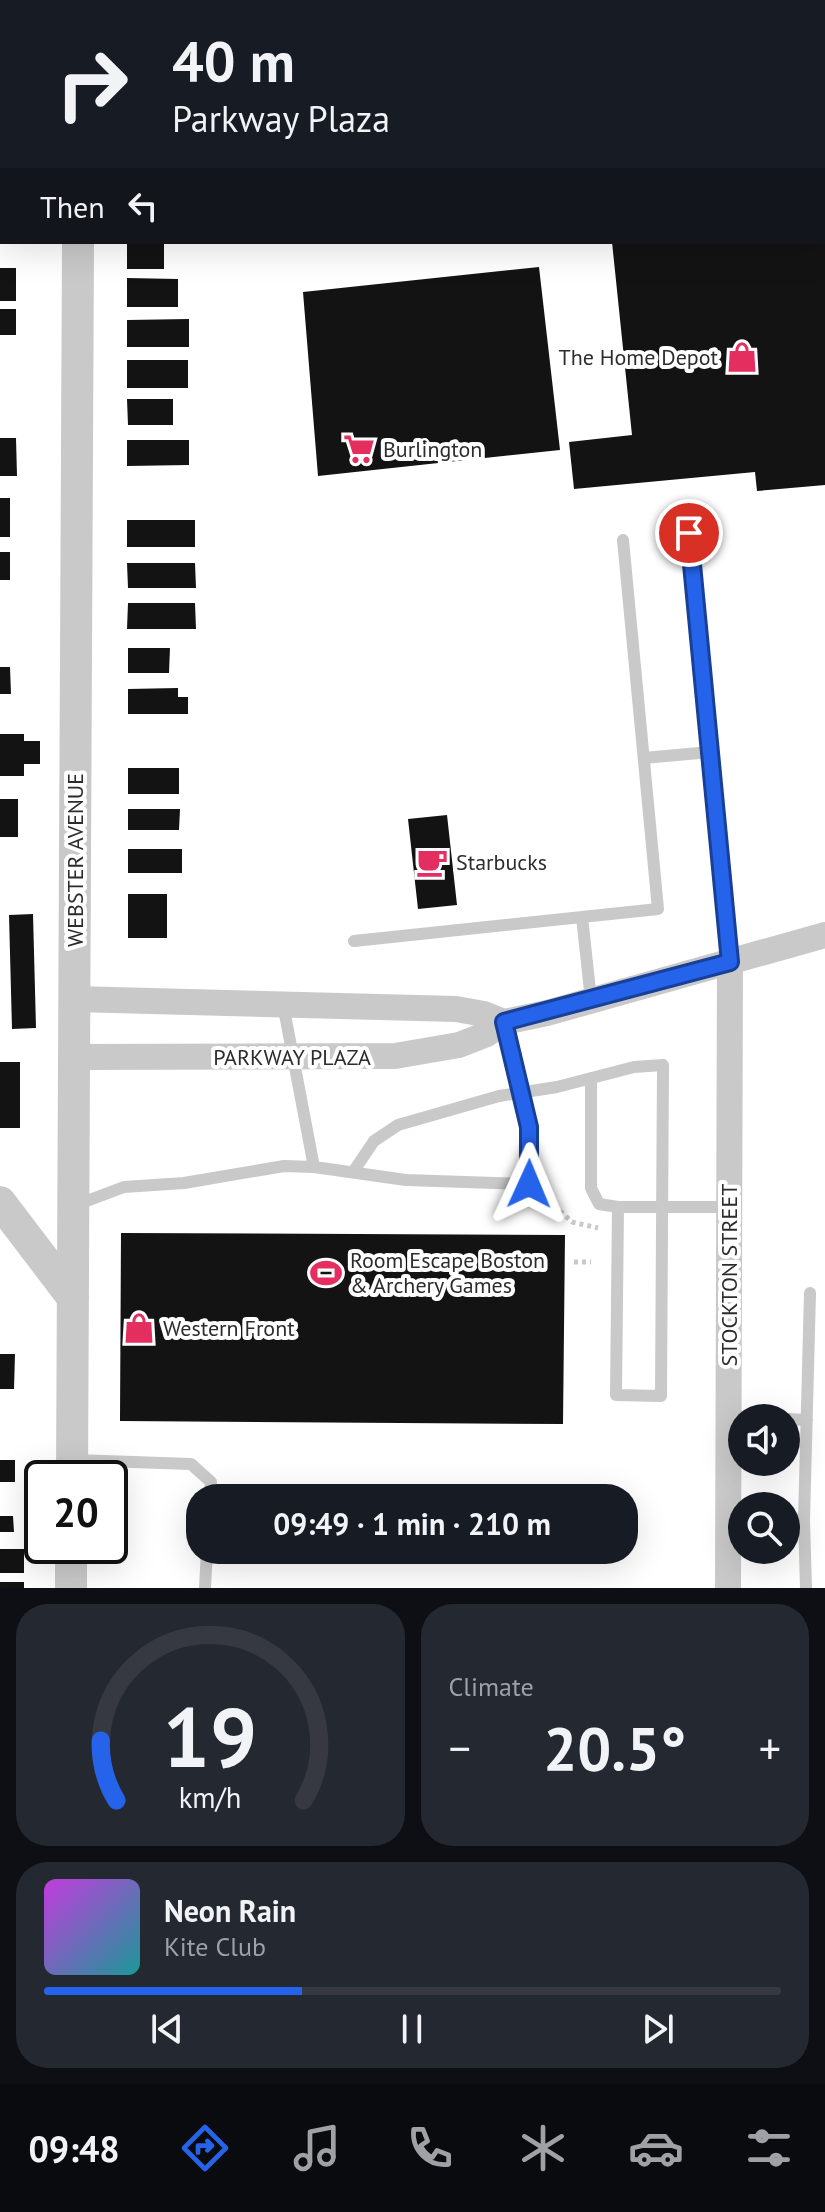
<!DOCTYPE html>
<meta charset="utf-8">
<style>
body{margin:0;font-family:"PT Sans",sans-serif;background:#242831;color:#f1f3f6;height:100vh;display:flex;flex-direction:column;font-size:30px;white-space:nowrap}
*{box-sizing:border-box;margin:0}
p{font-size:26px;color:#9ea1a6}
.icon{flex:none;width:44px;height:44px;fill:none;stroke:currentColor;stroke-width:2;stroke-linecap:round;stroke-linejoin:round}
.map{position:relative;height:1588px;overflow:hidden}
.side{display:flex;flex-direction:column;gap:16px;padding:16px;background:#0d0f14;flex:1}
.side>*{flex:none}
.banner{position:absolute;left:0px;top:0px;width:826px;height:244px;box-shadow:0 8px 32px #0002;background:#171b24;color:#f1f3f6;overflow:hidden}
.controls{position:absolute;left:728px;top:1404px;display:grid;gap:16px}
.controls a{display:grid;place-items:center;width:72px;height:72px;border-radius:50%;background:#171b24;box-shadow:0 8px 32px #0002;font-size:40px}
.speed{position:absolute;left:24px;top:1460px;display:flex;gap:16px;font-size:40px;font-weight:700;text-align:center}
.speed>*{display:grid;place-content:center;width:104px;height:104px;border-radius:50%;background:#171b24;box-shadow:0 8px 32px #0002;line-height:1}
.speed .limit{border:4px solid #111;border-radius:12px;background:#fff;color:#111}
.pin{position:absolute;display:grid;place-items:center;width:68px;height:68px;color:#fff;margin:-34px;border:4px solid #fff;border-radius:50%;box-shadow:0 2px 8px #0007}
.me{position:absolute;width:88px;margin:-44px;rotate:1deg;stroke-linejoin:round;filter:drop-shadow(0 0 6px #0008)}
.turn{display:flex;align-items:center;gap:28px;height:168px;padding:0 40px;font-size:36px}
.turn .icon{width:104px;height:104px;stroke-width:2.5}
.turn b{display:block;font-size:56px;line-height:68px}
.then{display:flex;align-items:center;height:76px;padding:0 40px;background:#0003;gap:16px;font-size:30px}
.big{font-size:60px;font-weight:800;line-height:1.1}
.side .tile{flex:1;display:flex;flex-direction:column;justify-content:center;gap:12px;min-width:0;padding:0 28px;border-radius:32px;background:#242831}
.side .dial{align-items:center;gap:0}
.dial svg{height:208px;overflow:visible;fill:none;stroke:#363941;stroke-width:7;stroke-linecap:round;text-anchor:middle}
.dial text{fill:#f1f3f6;stroke:none}
.song{display:flex;align-items:center;gap:24px}
.cover{width:96px;height:96px;border-radius:12px;background:linear-gradient(135deg,hsl(290 70% 55%),hsl(180 70% 35%))}
.played{height:8px;border-radius:4px;background:linear-gradient(90deg,#2563eb 35%,#363941 35%)}
.keys{display:flex;justify-content:space-around;direction:ltr}
.heat{display:flex;justify-content:space-between;align-items:center;font-size:44px;direction:ltr}
.side .tiles{flex:1;display:grid;gap:16px;grid-template-columns:1fr 1fr}
.tile:last-child{grid-column:span 2}
.trip{position:absolute;left:186px;top:1484px;width:452px;height:80px;border-radius:32px;background:#171b24;box-shadow:0 8px 32px #0002;font-weight:800;line-height:80px;text-align:center}
.tab-bar{display:flex;height:128px;justify-content:space-around;align-items:center;background:#090b0e;color:#9ea1a6}
.tab-bar .icon{width:56px;height:56px}
.tab-bar .active{color:#2563eb}
.tab-bar b{font-size:36px;color:#f1f3f6}
.map>svg:first-child{display:block}
</style>
<div class="map">
<svg width="825" height="1588" viewBox="0 0 825 1588">
<rect width="100%" height="100%" fill="#fff"/>
<path fill="#131313" d="M127 242H164V269H127Z
M612 242H825V485L757 491 755 472 574 489 569 442 632 435Z
M539 267 560 450 318 476 303 292Z
M0 268H16V301H0Z
M127 278 178 279V307H127Z
M0 309H16V335H0Z
M189 319V347H127V320Z
M127 360H188V388H127Z
M127 399H173V425H128Z
M0 438H16L17 476H0Z
M127 440H189V465L127 466Z
M0 498H10V537H0Z
M127 520H195V547H127Z
M0 552H10V580H0Z
M127 563H195L196 588H128Z
M128 603H195L196 629H127Z
M128 648H170L169 673H128Z
M0 667H10L11 694H0Z
M178 688V697H188V714H128V689Z
M0 734H24V741H40V764H24V776H0Z
M128 768H179V794H128Z
M0 799H18V837H0Z
M128 809H180L179 830H128Z
M447 815 457 905 418 909 408 819Z
M128 849H182V873H128Z
M128 894H167V938H128Z
M33 914 36 1028 12 1029 9 915Z
M0 1062H20V1128H0Z
M121 1233 565 1235 563 1424 120 1421Z
M0 1354H15L14 1389H0Z
M0 1460H15V1482H0Z
M0 1516H13L14 1532H0Z
M0 1549H24V1573H0Z
M0 1582H24V1588H0Z"/>
<g fill="none" stroke-linecap="round" stroke-linejoin="round">
<path stroke="#c9c9c9" stroke-width="5" stroke-dasharray="4 4" stroke-linecap="butt" d="M266 2V0
M542 1195 572 1222 598 1228
M574 1262H591"/>
<path stroke="#c9c9c9" stroke-width="12" d="M689 533 730 962
M644 758 710 752
M582 917 591 1000
M354 941 658 909 623 540
M283 1004 314 1167
M591 1078V1188L599 1204 618 1207H729
M353 1172 374 1141 398 1125 499 1096 557 1087 634 1067 663 1065 661 1396 616 1395 618 1207
M76 1205 124 1187 184 1183 284 1166 314 1167 406 1180 529 1184V1127L504 1022
M729 1416 766 1418
M786 1419 807 1420
M74 1460 191 1464 211 1482 210 1498
M786 1521 804 1520
M205 1588 207 1550
M806 1588 804 1520 810 1293"/>
<path stroke="#c9c9c9" stroke-width="26" d="M383 2V0
M641 2V0
M824 10H825
M74 999 456 1009 484 1014 504 1022
M74 1057 395 1056 459 1045 487 1034 504 1022 547 1013 825 935
M728 1588 730 962"/>
<path stroke="#c9c9c9" stroke-width="32" d="M79 2V0
M0 1202 73 1298
M72 1478 78 242
M71 1588V1546"/>
</g>
<g fill="none" stroke-linecap="round" stroke-linejoin="round">
<defs>
<path id="route" d="M529 1184V1127L504 1022 730 962 689 533"/>
</defs>
<use href="#route" stroke="#184099" stroke-width="20"/>
<use href="#route" stroke="#2563eb" stroke-width="14"/>
</g>
<defs>
<symbol id="shop-bare" viewBox="-9 -9 18 18"><path d="M-5-2.5h2.3a2.7 3.5 0 0 1 5.4 0H5L5.5 6h-11ZM-1.5-2.5h3a1.5 2.3 0 0 0-3 0Z" fill="#e42e60" stroke="#fff" stroke-width="2.5" paint-order="stroke"/></symbol>
<symbol id="supermarket-bare" viewBox="-9 -9 18 18"><path d="M-6-5.5h2.5l.6 2H6L4.5 2H-2.5L-4.4-4H-6ZM-1.5 3.2a1.3 1.3 0 1 0 .1 0ZM3 3.2a1.3 1.3 0 1 0 .1 0Z" fill="#e42e60" stroke="#fff" stroke-width="2.5" paint-order="stroke"/></symbol>
<symbol id="cafe-bare" viewBox="-9 -9 18 18"><path d="M-5.5-4.5H6V0H3Q3 3.5 0 3.5H-2.5Q-5.5 3.5-5.5 0ZM3-3.2v2h1.7v-2ZM-6 4.5H4V6H-6Z" fill="#e42e60" stroke="#fff" stroke-width="2.5" paint-order="stroke"/></symbol>
<symbol id="stadium-bare" viewBox="-9 -9 18 18"><path d="M0-5a6.5 5 0 1 0 0 10a6.5 5 0 1 0 0-10ZM-3.5-1.8h7v3.6h-7Z" fill="#e42e60" stroke="#fff" stroke-width="2.5" paint-order="stroke"/></symbol>
</defs>
<g fill-rule="evenodd">
<use href="#shop-bare" x="720" y="335" width="44" height="44"/>
<use href="#supermarket-bare" x="337" y="427" width="44" height="44"/>
<use href="#cafe-bare" x="410" y="840" width="44" height="44"/>
<use href="#stadium-bare" x="304" y="1251" width="44" height="44"/>
<use href="#shop-bare" x="117" y="1306" width="44" height="44"/>
</g>
<g text-anchor="middle" stroke-width="8" stroke-linejoin="round" paint-order="stroke">
<g font-size="22" fill="#2c2c2c" stroke="#fff" text-anchor="start">
<text x="718" y="365" text-anchor="end">The Home Depot</text>
<text x="383" y="457">Burlington</text>
<text x="456" y="870">Starbucks</text>
<text x="350" y="1268">Room Escape Boston<tspan x="350" dy="25">&amp; Archery Games</tspan></text>
<text x="163" y="1336">Western Front</text>
</g>
<g font-size="22" fill="#2c2c2c" stroke="#fff">
<text transform="translate(75 860) rotate(-90)" y="8">WEBSTER AVENUE</text>
<text x="292" y="1065">PARKWAY PLAZA</text>
<text transform="translate(729 1275) rotate(-90)" y="8">STOCKTON STREET</text>
</g>
</g>
</svg>
<div class="controls">
<a><svg class="icon" aria-label="sound" viewBox="0 0 24 24"><path d="M4 9h4l5-4v14l-5-4H4zM17 9q2 3 0 6"/></svg></a>
<a><svg class="icon" aria-label="search" viewBox="0 0 24 24"><circle cx="10" cy="10" r="6"/><path d="M15 15l6 6"/></svg></a>
</div>
<div class="speed"><div class="limit">20</div></div>
<div class="pin" style="left:689px;top:533px;background:#d93025"><svg class="icon" aria-label="arrive" viewBox="0 0 24 24"><path d="M6 21V4h12l-3 4 3 4H6"/></svg></div>
<svg class="me" style="left:529px;top:1184px" viewBox="-20 -20 40 40"><path d="M0-17L14 15 0 8-14 15z" fill="#2563eb" stroke="#fff" stroke-width="4"/></svg>
<div class="trip">09:49 · 1 min · 210 m</div>
<div class="banner">
<div class="turn"><svg class="icon" aria-label="right" viewBox="0 0 24 24"><path d="M7 20v-9h11M14 6l5 5-5 5"/></svg><div><b>40 m</b>Parkway Plaza</div></div>
<div class="then">Then<svg class="icon" aria-label="left" viewBox="0 0 24 24"><path d="M17 20v-9H6M10 6l-5 5 5 5"/></svg></div>
</div>
</div>
<section class="side">
<div class="tiles">
<div class="tile dial"><svg viewBox="0 0 100 80">
<path d="M14 69A42 42 0 1 1 86 69"/>
<path d="M14 69A42 42 0 0 1 8 46" stroke="#2563eb"/>
<text x="50" y="56" font-size="32" font-weight="700">19</text>
<text x="50" y="72" font-size="11">km/h</text>
</svg></div>
<div class="tile"><p>Climate</p>
<div class="heat"><a>−</a><b class="big">20.5°</b><a>+</a></div>
</div>
<div class="tile">
<div class="song"><i class="cover"></i><div><b>Neon Rain</b><p>Kite Club</p></div></div>
<div class="played"></div>
<div class="keys"><svg class="icon" aria-label="previous" viewBox="0 0 24 24"><path d="M18 5L8 12l10 7zM5 5v14"/></svg><svg class="icon" aria-label="pause" viewBox="0 0 24 24"><path d="M8 5v14M16 5v14"/></svg><svg class="icon" aria-label="next" viewBox="0 0 24 24"><path d="M6 5l10 7-10 7zM19 5v14"/></svg></div>
</div>
</div>
</section>
<nav class="tab-bar">
<b>09:48</b>
<svg class="icon active" aria-label="directions" viewBox="0 0 24 24"><path d="M12 3l9 9-9 9-9-9zM9 14v-3h6M13 9l2 2-2 2"/></svg>
<svg class="icon" aria-label="music" viewBox="0 0 24 24"><path d="M9 18V5l10-2v13"/><circle cx="6" cy="18" r="3"/><circle cx="16" cy="16" r="3"/></svg>
<svg class="icon" aria-label="phone" viewBox="0 0 24 24"><path d="M5 4h4l2 5-3 2q2 4 5 5l2-3 5 2v4C11 20 4 13 5 4z"/></svg>
<svg class="icon" aria-label="climate" viewBox="0 0 24 24"><path d="M12 3v18M4 7l16 10M4 17L20 7"/></svg>
<svg class="icon" aria-label="car" viewBox="0 0 24 24"><path d="M5 17H2v-5l4-1 3-4h7l3 4 3 1v5h-3M9 17h6M6 11h13"/><circle cx="7" cy="17" r="2"/><circle cx="17" cy="17" r="2"/></svg>
<svg class="icon" aria-label="filters" viewBox="0 0 24 24"><path d="M4 7h16M4 17h16"/><circle cx="9" cy="7" r="2"/><circle cx="15" cy="17" r="2"/></svg>
</nav>
